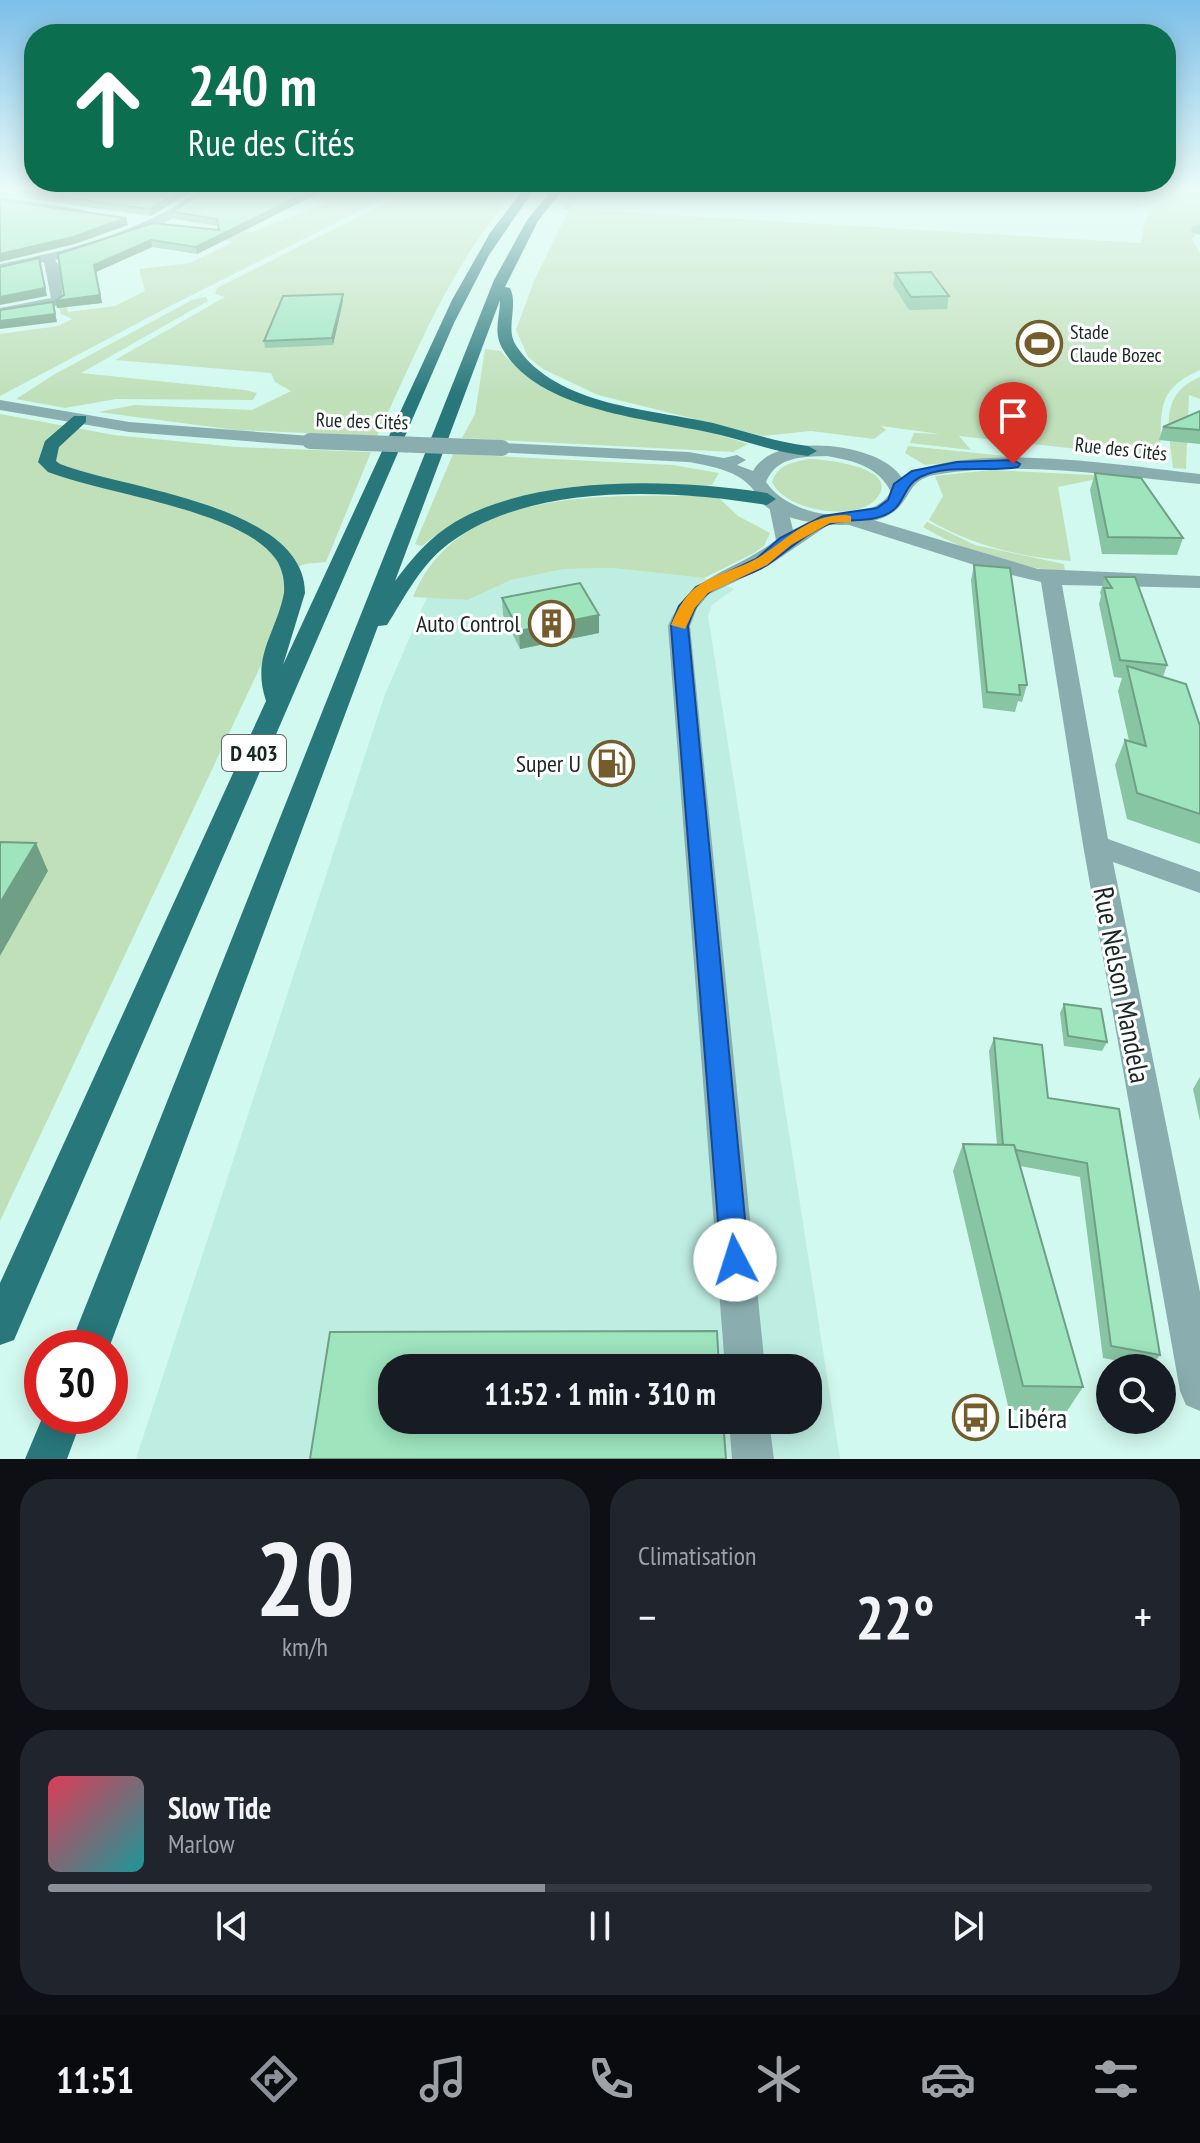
<!DOCTYPE html>
<html lang="fr">
<meta charset="utf-8">
<style>
body{margin:0;font-family:"PT Sans Narrow",sans-serif;background:#20242c;color:#f1f3f6;height:100vh;display:flex;flex-direction:column;font-size:30px;white-space:nowrap}
*{box-sizing:border-box;margin:0}
p{font-size:26px;color:#9ea1a6}
.icon{flex:none;width:44px;height:44px;fill:none;stroke:currentColor;stroke-width:2;stroke-linecap:round;stroke-linejoin:round}
.map{position:relative;height:1459px;overflow:hidden}
.drawer{display:flex;flex-direction:column;gap:20px;padding:20px;background:#0d0f14;flex:1}
.drawer>*{flex:none}
.banner{position:absolute;left:24px;top:24px;width:1152px;height:168px;border-radius:32px;box-shadow:0 4px 20px #0003;background:#0b6e4f;color:#fff;overflow:hidden}
.tools{position:absolute;left:1096px;top:1354px;display:grid;gap:16px}
.tools a{display:grid;place-items:center;width:80px;height:80px;border-radius:50%;background:#171b24;box-shadow:0 4px 20px #0003;font-size:40px}
.speed{position:absolute;left:24px;top:1330px;display:flex;gap:16px;font-size:40px;font-weight:700;text-align:center}
.speed>*{display:grid;place-content:center;width:104px;height:104px;border-radius:50%;background:#171b24;box-shadow:0 4px 20px #0003;line-height:1}
.speed .limit{border:12px solid #d22;background:#fff;color:#111}
.pin{position:absolute;display:grid;place-items:center;width:68px;height:68px;color:#fff;margin:-82px -34px;border-radius:50% 50% 50% 0;rotate:-45deg;box-shadow:0 0 8px #0007}
.pin .icon{rotate:45deg}
.me{position:absolute;width:88px;margin:-44px;rotate:355deg;stroke-linejoin:round;filter:drop-shadow(0 0 6px #0008)}
.turn{display:flex;align-items:center;gap:28px;height:168px;padding:0 32px;font-size:36px}
.turn .icon{width:104px;height:104px;stroke-width:2.5}
.turn b{display:block;font-size:56px;line-height:68px}
.big{font-size:60px;font-weight:600;line-height:1.1}
.drawer .tile{flex:1;display:flex;flex-direction:column;justify-content:center;gap:12px;min-width:0;padding:0 28px;border-radius:32px;background:#20242c}
.drawer .dial{align-items:center;gap:0}
.dial b{font-size:104px;line-height:1}
.song{display:flex;align-items:center;gap:24px}
.cover{width:96px;height:96px;border-radius:12px;background:linear-gradient(135deg,hsl(350 70% 55%),hsl(180 70% 35%))}
.played{height:8px;border-radius:4px;background:linear-gradient(90deg,#8c9099 45%,#363941 45%)}
.keys{display:flex;justify-content:space-around;direction:ltr}
.heat{display:flex;justify-content:space-between;align-items:center;font-size:44px;direction:ltr}
.drawer .tiles{flex:1;display:grid;gap:20px;grid-template-columns:1fr 1fr}
.tile:last-child{grid-column:span 2}
.trip{position:absolute;left:378px;top:1354px;width:444px;height:80px;border-radius:32px;background:#171b24;box-shadow:0 4px 20px #0003;font-weight:600;line-height:80px;text-align:center}
.menu{display:flex;height:128px;justify-content:space-around;align-items:center;background:#090b0e;color:#9ea1a6}
.menu .icon{width:56px;height:56px}
.menu .current{color:#8c9099}
.menu b{font-size:36px;color:#f1f3f6}
.map>svg:first-child{display:block}
</style>
<div class="map">
<svg width="1200" height="1459" viewBox="0 0 1200 1459">
<rect width="100%" height="100%" fill="#d2f9ef"/>
<path fill="#beede2" fill-rule="evenodd" d="M612 568 704 578 734 589 712 605 708 616 840 1459H136L384 697 427 597 468 600 511 580 564 569ZM392 1368H808V1420H392Z"/>
<path fill="#c0e0ba" d="M340 191H399L172 305 0 396V334L58 326 72 319 61 314 59 307 67 306 68 312 115 306 145 291 139 269 190 263 233 242 208 237 227 229 252 232 325 203 320 198Z
M410 191H515C452 262 417 351 377 436L235 430 98 412 134 405 252 410 291 391 275 382 271 373 115 360 225 297 215 294 217 288Z
M574 191H582L570 209 1141 243C1143 235 1143 224 1148 217 1158 201 1183 191 1200 191V230L1192 239 1200 253V370C1153 391 1163 412 1160 458L959 436 971 450 910 443 914 433 940 434 881 426 886 430 874 439 811 431 763 436 598 395 543 369 528 357 516 330 534 281 569 210 562 209Z
M206 297 208 301 81 373 245 390 257 393 253 400 116 399 65 408 16 399 55 374 192 300Z
M485 349 501 351C545 409 678 419 748 444L733 452 462 438 475 414Z
M1200 377V399L1189 395 1186 469 1173 468C1169 431 1158 394 1200 377Z
M0 414 114 435 236 447 371 452 326 562 305 564 282 574 287 597 278 629 0 1221Z
M908 446 1046 460H974L925 465 905 453Z
M453 454 673 465 719 473 712 485C613 488 503 478 422 546L415 544Z
M809 459C823 459 902 467 877 498 857 523 785 511 772 482 777 465 793 462 809 459Z
M991 470 1111 476 1058 487 1071 561C1022 557 972 546 929 520L943 496 935 476Z
M711 496 718 497 738 516 770 533 764 546 754 553 704 578 612 568 564 569 511 580 468 600 413 597C458 484 611 496 711 496Z
M927 522 975 545 1064 564 1065 572C1016 567 965 552 923 527Z"/>
<g fill="none" stroke-linecap="round" stroke-linejoin="round">
<path fill="#8aaeaf" fill-rule="evenodd" d="M198 191H210C170 230 108 246 55 260L60 267 63 303 45 310 0 316V308L51 298 44 262 0 272V264C70 250 139 233 198 191Z
M0 197 81 209 87 212 81 215 0 203Z
M778 500 787 506 793 530 821 515H835L837 519 768 566 709 594 697 608 690 626 765 1368H725L668 626C689 574 735 572 776 540L769 506Z
M850 513 1038 569 1200 576V588L1062 585 1108 839 1200 872V893L1113 862 1200 1292V1411L1186 1405 1180 1391 1083 845 1041 582 987 569 843 523V515Z
M729 1420H769L774 1459H732Z"/>
<path fill="#8aaeaf" fill-rule="evenodd" d="M0 400 129 422 310 436 318 441 310 446 129 432 0 410Z
M502 443 688 452 724 458 737 455 746 460 737 465 753 471C774 431 880 442 902 478 965 439 1125 466 1200 474V484C1112 476 1021 460 934 475 909 480 911 497 896 510 882 522 857 525 839 525 816 524 789 520 768 508 759 502 757 492 749 485 735 470 707 465 688 462L496 452 493 448ZM827 456C854 461 878 466 891 492 865 530 789 517 766 482 777 456 802 457 827 456Z"/>
<path fill="#28777a" fill-rule="evenodd" d="M522 191H533L489 255 454 323 14 1340 0 1345V1283L266 701C251 656 276 634 284 593 285 581 282 567 275 558 240 510 105 494 48 472L38 462 45 441 74 416H86V422L59 447 56 461 60 464C124 489 305 505 305 593L283 665 452 300 490 233Z
M551 191H562L538 221 505 287 510 288C519 307 504 329 517 347 557 406 650 409 713 423 745 431 775 442 808 446L817 451 808 456C773 452 741 439 707 432 644 418 537 410 502 348 493 332 500 317 500 300L395 581C412 558 430 537 455 522 536 474 677 479 767 493L776 499 767 505C668 489 522 481 441 550 418 570 403 600 387 625L378 626 109 1348H69L494 280 527 220Z
M43 1416H83L67 1459H25Z"/>
<path stroke="#8aaeaf" stroke-width="16" d="M310 441 502 448"/>
</g>
<path fill="#88c5a3" d="M0 191H192L151 216 0 195Z
M323 191 197 254 152 247 96 272 102 303 57 308 64 295 153 223 219 230 218 226 174 219 172 212Z
M1200 224V235L1191 232 1193 226Z
M895 273 949 296 947 309 909 310 893 285Z
M343 294V301L333 345 265 348 264 341Z
M1200 411V444L1159 440 1163 427Z
M1095 473 1183 538 1177 555 1102 554 1090 490Z
M974 565 1027 685 1022 702 1018 701 1015 712 983 708 971 580Z
M1105 577 1167 665 1163 677 1200 726V844L1127 819 1115 765 1125 740 1129 741 1118 691 1122 678 1114 677 1099 604 1101 596 1100 593Z
M502 598 599 633 520 649 503 615Z
M1064 1004 1107 1042 1102 1051 1064 1046 1060 1013Z
M994 1038 1048 1098 1119 1109 1160 1355 1151 1367 1103 1358 1080 1177 1020 1166 1083 1387 1067 1411 1009 1410 953 1171 963 1144 997 1145 989 1051Z
M1200 1077V1121L1193 1089Z"/>
<path fill="#6fa085" d="M180 191H192L151 216 150 209Z
M309 191H323L197 254 196 247Z
M126 218 128 225 75 244 0 262V254Z
M151 240 152 247 96 272 102 303 57 308 55 301 100 295 94 265Z
M39 258 47 296 0 305V297Z
M343 294V301L333 345 332 338Z
M53 302 57 322 0 329V321Z
M599 615V633L520 649 519 631Z
M36 843 48 871 0 956V903Z"/>
<path fill="#9ee5be" stroke="#6fa085" stroke-width="2" d="M17 191H180L150 209Z
M204 191H309L196 247 151 240 94 265 100 295 55 301 64 295 58 254 153 223 219 230 217 219 172 212Z
M0 200 126 218 73 237 0 254Z
M39 258 45 288 0 297V267Z
M931 272 949 296 911 297 895 273Z
M343 294 332 338 264 341 283 296Z
M53 302 55 314 0 321V310Z
M1200 411V430L1163 427Z
M1095 473 1141 478 1183 538 1108 537Z
M974 565 1010 568 1027 685H1019L1020 695 987 692Z
M1105 577H1135L1167 665 1120 660 1104 588H1112Z
M580 583 599 615 519 631 502 598Z
M1127 666 1186 684 1200 726V814L1137 793 1125 740 1146 746Z
M0 842 36 843 0 903Z
M1064 1004 1101 1009 1107 1042 1068 1036Z
M994 1038 1042 1045 1048 1098 1119 1109 1160 1355 1111 1346 1087 1163 1016 1150 1014 1145H1003Z
M963 1144 1014 1145 1083 1387 1023 1386Z
M717 1331 719 1368H392V1420H723L726 1459H310L330 1332Z"/>
<linearGradient id="sky" x2="0" y2="1"><stop stop-color="#7cbfe8"/><stop offset="0.48" stop-color="#ebfcf8"/><stop offset="1" stop-color="#ebfcf8" stop-opacity="0"/></linearGradient>
<rect width="1200" height="395" fill="url(#sky)"/>
<path fill="#1a73e8" stroke="#114b97" stroke-width="2" d="M1013 460 1020 464 1018 467C987 473 949 463 920 477 903 486 905 504 889 513 870 524 848 517 829 524 805 533 788 551 767 565 749 577 723 580 707 594 696 603 692 614 688 626L749 1260 745 1269 735 1273 725 1269 721 1260 671 626 679 606 696 587 756 559 780 538 823 516 877 508 888 500 894 484 912 471 957 462Z"/>
<path fill="#f59e0b" d="M846 515 851 516V522L830 523 791 545 767 565 708 593 695 608 685 629 671 625C677 611 683 598 695 588 710 576 734 570 752 561 786 543 803 515 846 515Z"/>
<defs>
<symbol id="stadium-ring" viewBox="-11 -11 22 22"><circle r="9.5" fill="#fff" stroke="#745c2d" stroke-width="1.5"/><path d="M0-5a6.5 5 0 1 0 0 10a6.5 5 0 1 0 0-10ZM-3.5-1.8h7v3.6h-7Z" fill="#745c2d"/></symbol>
<symbol id="building-ring" viewBox="-11 -11 22 22"><circle r="9.5" fill="#fff" stroke="#745c2d" stroke-width="1.5"/><path d="M-4-6H4V6H1V3H-1V6H-4ZM-2.5-4.3h1.7v1.8h-1.7ZM.8-4.3h1.7v1.8H.8ZM-2.5-1h1.7V.8h-1.7ZM.8-1h1.7V.8H.8Z" fill="#745c2d"/></symbol>
<symbol id="fuel-ring" viewBox="-11 -11 22 22"><circle r="9.5" fill="#fff" stroke="#745c2d" stroke-width="1.5"/><path d="M-5.5-6h7V0h2V4h1.3V-2.5L3-4.5l.8-.8L6-3V5H2.5V1h-1V6h-7ZM-4.2-4.7v3.2H.2V-4.7Z" fill="#745c2d"/></symbol>
<symbol id="bus-ring" viewBox="-11 -11 22 22"><circle r="9.5" fill="#fff" stroke="#745c2d" stroke-width="1.5"/><path d="M-5-6H5V4H4V6H2V4H-2V6H-4V4H-5ZM-3.5-4V0h7V-4ZM-3.5 1.2v1.5H-2V1.2ZM2 1.2v1.5H3.5V1.2Z" fill="#745c2d"/></symbol>
</defs>
<g fill-rule="evenodd">
<use href="#stadium-ring" x="1014" y="318" width="51" height="51"/>
<use href="#building-ring" x="526" y="598" width="51" height="51"/>
<use href="#fuel-ring" x="586" y="738" width="51" height="51"/>
<use href="#bus-ring" x="950" y="1392" width="51" height="51"/>
</g>
<g text-anchor="middle" stroke-width="6" stroke-linejoin="round" paint-order="stroke">
<g font-size="20" fill="#192724" stroke="#fff" text-anchor="start">
<text x="1070" y="339">Stade<tspan x="1070" dy="23">Claude Bozec</tspan></text>
</g>
<g font-size="20" fill="#192724" stroke="#fff">
<text transform="translate(362 421) rotate(2)" y="7">Rue des Cités</text>
<text transform="translate(1121 449) rotate(6)" y="7">Rue des Cités</text>
</g>
<rect fill="#fff" stroke="#5e6866" stroke-width="2" x="222" y="735" width="64" height="36" rx="6"/>
<g font-size="22" font-weight="bold" fill="#192724">
<text x="254" y="761">D 403</text>
</g>
<g font-size="24" fill="#192724" stroke="#fff" text-anchor="end">
<text x="520" y="632">Auto Control</text>
<text x="581" y="772">Super U</text>
</g>
<g font-size="28" fill="#192724" stroke="#fff">
<text transform="translate(1122 985) rotate(79)" y="10">Rue Nelson Mandela</text>
</g>
<g font-size="28" fill="#192724" stroke="#fff" text-anchor="start">
<text x="1007" y="1428">Libéra</text>
</g>
</g>
</svg>
<div class="tools">
<a><svg class="icon" aria-label="search" viewBox="0 0 24 24"><circle cx="10" cy="10" r="6"/><path d="M15 15l6 6"/></svg></a>
</div>
<div class="speed"><div class="limit">30</div></div>
<div class="pin" style="left:1013px;top:464px;background:#d93025"><svg class="icon" aria-label="arrive" viewBox="0 0 24 24"><path d="M6 21V4h12l-3 4 3 4H6"/></svg></div>
<svg class="me" style="left:735px;top:1260px" viewBox="-20 -20 40 40"><circle r="19" fill="#fff"/><path d="M0-13L10 11 0 6-10 11z" fill="#1a73e8"/></svg>
<div class="trip">11:52 · 1 min · 310 m</div>
<div class="banner">
<div class="turn"><svg class="icon" aria-label="ahead" viewBox="0 0 24 24"><path d="M12 20V5M6 11l6-6 6 6"/></svg><div><b>240 m</b>Rue des Cités</div></div>
</div>
</div>
<section class="drawer">
<div class="tiles">
<div class="tile dial"><b>20</b><p>km/h</p></div>
<div class="tile"><p>Climatisation</p>
<div class="heat"><a>−</a><b class="big">22°</b><a>+</a></div>
</div>
<div class="tile">
<div class="song"><i class="cover"></i><div><b>Slow Tide</b><p>Marlow</p></div></div>
<div class="played"></div>
<div class="keys"><svg class="icon" aria-label="previous" viewBox="0 0 24 24"><path d="M18 5L8 12l10 7zM5 5v14"/></svg><svg class="icon" aria-label="pause" viewBox="0 0 24 24"><path d="M8 5v14M16 5v14"/></svg><svg class="icon" aria-label="next" viewBox="0 0 24 24"><path d="M6 5l10 7-10 7zM19 5v14"/></svg></div>
</div>
</div>
</section>
<nav class="menu">
<b>11:51</b>
<svg class="icon current" aria-label="directions" viewBox="0 0 24 24"><path d="M12 3l9 9-9 9-9-9zM9 14v-3h6M13 9l2 2-2 2"/></svg>
<svg class="icon" aria-label="music" viewBox="0 0 24 24"><path d="M9 18V5l10-2v13"/><circle cx="6" cy="18" r="3"/><circle cx="16" cy="16" r="3"/></svg>
<svg class="icon" aria-label="phone" viewBox="0 0 24 24"><path d="M5 4h4l2 5-3 2q2 4 5 5l2-3 5 2v4C11 20 4 13 5 4z"/></svg>
<svg class="icon" aria-label="climate" viewBox="0 0 24 24"><path d="M12 3v18M4 7l16 10M4 17L20 7"/></svg>
<svg class="icon" aria-label="car" viewBox="0 0 24 24"><path d="M5 17H2v-5l4-1 3-4h7l3 4 3 1v5h-3M9 17h6M6 11h13"/><circle cx="7" cy="17" r="2"/><circle cx="17" cy="17" r="2"/></svg>
<svg class="icon" aria-label="filters" viewBox="0 0 24 24"><path d="M4 7h16M4 17h16"/><circle cx="9" cy="7" r="2"/><circle cx="15" cy="17" r="2"/></svg>
</nav>
